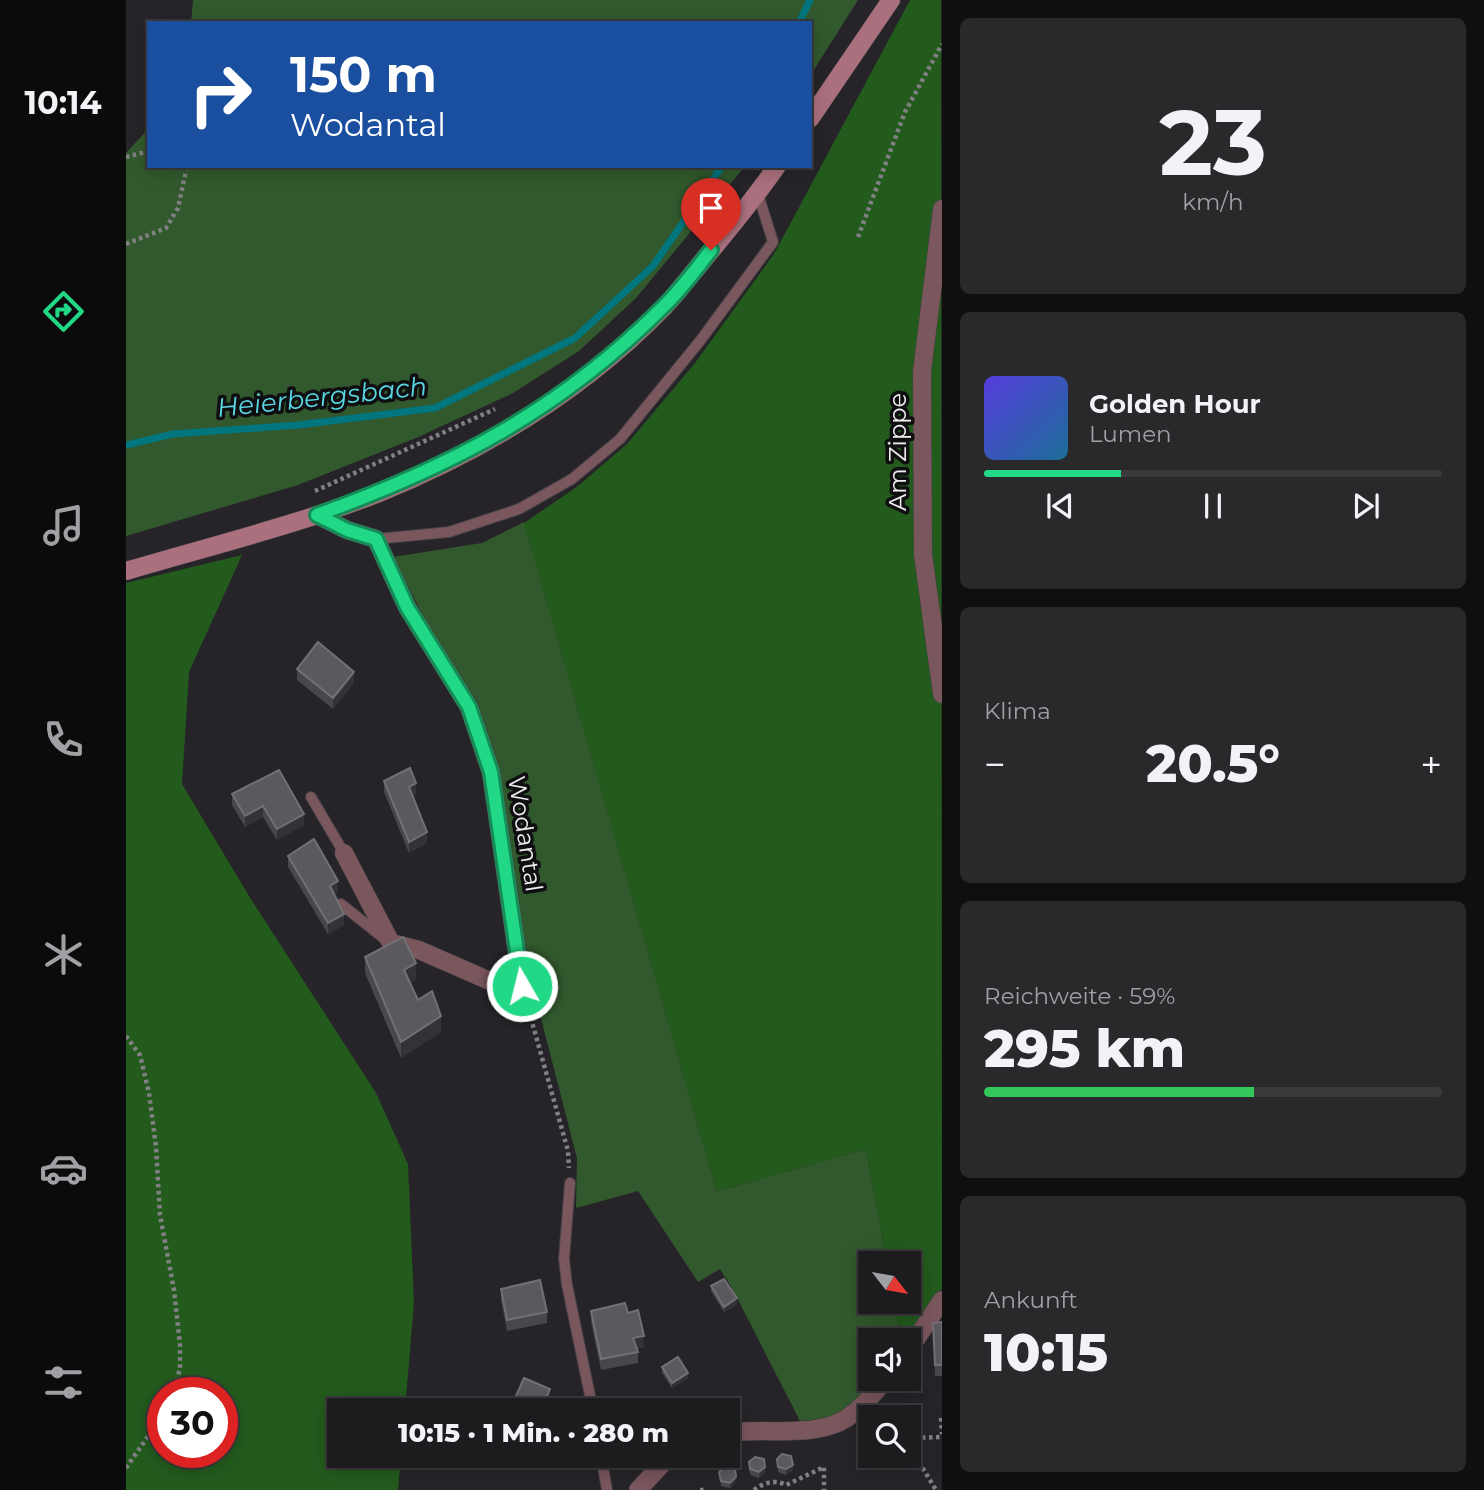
<!DOCTYPE html>
<html lang="de">
<meta charset="utf-8">
<style>
body{margin:0;font-family:Montserrat,sans-serif;background:#29282b;color:#f1f3f6;height:100vh;display:flex;flex-direction:column;font-size:26px;white-space:nowrap}
*{box-sizing:border-box;margin:0}
p{font-size:23px;color:#a0a1a4}
.icon{flex:none;width:38px;height:38px;fill:none;stroke:currentColor;stroke-width:2;stroke-linecap:round;stroke-linejoin:round}
.map{position:relative;flex:1;overflow:hidden}
.details{display:flex;flex-direction:column;gap:18px;padding:18px;background:#0f0f10;width:542px}
.details>*{flex:none}
.guide{position:absolute;left:21px;top:21px;width:665px;height:147px;border-radius:0px;box-shadow:0 4px 18px #0003,0 0 0 2px #3a393c;background:#1a4fa0;color:#fff;overflow:hidden}
.needle{width:46px;rotate:121deg}
.fabs{position:absolute;left:732px;top:1251px;display:grid;gap:14px}
.fabs a{display:grid;place-items:center;width:63px;height:63px;border-radius:0px;background:#1c1b1e;box-shadow:0 4px 18px #0003,0 0 0 2px #3a393c;font-size:35px}
.speed{position:absolute;left:21px;top:1377px;display:flex;gap:14px;font-size:35px;font-weight:700;text-align:center}
.speed>*{display:grid;place-content:center;width:91px;height:91px;border-radius:50%;background:#1c1b1e;box-shadow:0 4px 18px #0003,0 0 0 2px #3a393c;line-height:1}
.speed .limit{border:10px solid #d22;background:#fff;color:#111}
.pin{position:absolute;display:grid;place-items:center;width:60px;height:60px;color:#fff;margin:-72px -30px;border-radius:50% 50% 50% 0;rotate:-45deg;box-shadow:0 0 7px #0007}
.pin .icon{rotate:45deg}
.me{position:absolute;width:77px;margin:-38px;rotate:352deg;stroke-linejoin:round;filter:drop-shadow(0 0 5px #0008)}
.turn{display:flex;align-items:center;gap:24px;height:147px;padding:0 28px;font-size:32px}
.turn .icon{width:91px;height:91px;stroke-width:2.5}
.turn b{display:block;font-size:49px;line-height:60px}
.big{font-size:52px;font-weight:800;line-height:1.1}
.details .widget{flex:1;display:flex;flex-direction:column;justify-content:center;gap:10px;min-width:0;padding:0 24px;border-radius:10px;background:#29282b}
.details .dial{align-items:center;gap:0}
.dial b{font-size:91px;line-height:1}
.song{display:flex;align-items:center;gap:21px}
.cover{width:84px;height:84px;border-radius:10px;background:linear-gradient(135deg,hsl(250 70% 55%),hsl(200 70% 35%))}
.played{height:7px;border-radius:4px;background:linear-gradient(90deg,#21d887 30%,#3a393c 30%)}
.keys{display:flex;justify-content:space-around;direction:ltr}
.heat{display:flex;justify-content:space-between;align-items:center;font-size:38px;direction:ltr}
.charge{height:10px;border-radius:5px;background:linear-gradient(90deg,#34c759 59%,#3a393c 0)}
.trip{position:absolute;left:201px;top:1398px;width:413px;height:70px;border-radius:0px;background:#1c1b1e;box-shadow:0 4px 18px #0003,0 0 0 2px #3a393c;font-weight:800;line-height:70px;text-align:center}
main{display:flex;flex:1;min-height:0}
.tab-bar{display:flex;flex-direction:column;width:126px;justify-content:space-around;align-items:center;background:#0b0b0c;color:#a0a1a4}
.tab-bar .icon{width:49px;height:49px}
.tab-bar .on{color:#21d887}
.tab-bar b{font-size:32px;color:#f1f3f6}
.map>svg:first-child{display:block}
</style>
<main>
<nav class="tab-bar">
<b>10:14</b>
<svg class="icon on" aria-label="directions" viewBox="0 0 24 24"><path d="M12 3l9 9-9 9-9-9zM9 14v-3h6M13 9l2 2-2 2"/></svg>
<svg class="icon" aria-label="music" viewBox="0 0 24 24"><path d="M9 18V5l10-2v13"/><circle cx="6" cy="18" r="3"/><circle cx="16" cy="16" r="3"/></svg>
<svg class="icon" aria-label="phone" viewBox="0 0 24 24"><path d="M5 4h4l2 5-3 2q2 4 5 5l2-3 5 2v4C11 20 4 13 5 4z"/></svg>
<svg class="icon" aria-label="climate" viewBox="0 0 24 24"><path d="M12 3v18M4 7l16 10M4 17L20 7"/></svg>
<svg class="icon" aria-label="car" viewBox="0 0 24 24"><path d="M5 17H2v-5l4-1 3-4h7l3 4 3 1v5h-3M9 17h6M6 11h13"/><circle cx="7" cy="17" r="2"/><circle cx="17" cy="17" r="2"/></svg>
<svg class="icon" aria-label="filters" viewBox="0 0 24 24"><path d="M4 7h16M4 17h16"/><circle cx="9" cy="7" r="2"/><circle cx="15" cy="17" r="2"/></svg>
</nav>
<div class="map">
<svg width="816" height="1490" viewBox="0 0 816 1490">
<rect width="100%" height="100%" fill="#262428"/>
<path fill="#32592d" d="M67 0H732L684 76V23H65Z
M23 128V166H619L510 298 453 351 387 393 290 438 172 485 0 536V153Z
M398 522 591 1191 740 1149 761 1263 744 1264V1302H768L775 1340H744V1379H752L741 1391 707 1418 674 1421 606 1288 594 1269 572 1282 512 1191 450 1208 451 1158 404 976 373 768 351 701 308 637 267 557 356 543Z"/>
<path fill="#235b1d" fill-rule="evenodd" d="M784 0H815L816 1289 782 1340H775L768 1302H782V1264L761 1263 740 1149 591 1191 398 523 452 486 501 444 569 363 648 254Z
M116 555 63 672 56 784 123 896 250 1093 282 1164 288 1303 279 1410H214V1456H275L272 1490H0V583ZM37 1393H96V1452H37Z"/>
<g fill="none" stroke-linecap="round" stroke-linejoin="round">
<path stroke="#01767f" stroke-width="7" d="M673 23 684 0
M0 445 47 434 172 425 309 408 449 338 527 266 596 166"/>
<defs>
<path id="lane" d="M250 539 323 532 393 509 446 479 494 439 574 341 647 242 632 194
M185 797 218 853
M215 904 260 940
M444 1183 438 1259 441 1285 467 1410
M475 1456 481 1490"/>
<path id="street" d="M816 209 796 372 797 554 816 694
M191 515 221 530 250 539 281 607 343 707 365 772 396 986 373 985 293 950 265 943 218 853
M782 1351 816 1300
M602 1433C638 1427 689 1439 721 1418 737 1407 748 1393 760 1379
M512 1490 536 1464 548 1456"/>
<path id="secondary" d="M684 119 765 0
M0 571C84 546 171 525 253 493 359 450 459 389 539 306 553 291 566 274 579 258 604 228 629 198 651 166"/>
</defs>
<use href="#lane" stroke="#424044" stroke-width="12"/>
<use href="#street" stroke="#424044" stroke-width="19"/>
<use href="#secondary" stroke="#424044" stroke-width="19"/>
<path stroke="#828084" stroke-width="4.5" stroke-dasharray="3.5 3.5" stroke-linecap="butt" d="M0 157 23 151
M732 237 779 112 816 44
M0 244 40 228 52 208 61 166
M189 491 369 409
M401 1004 442 1151 443 1168
M0 1036 14 1055 23 1093 30 1147 34 1215 48 1290 54 1345V1368L48 1393
M815 1418 816 1434
M782 1438 816 1437
M782 1444 810 1490
M0 1468 37 1415
M574 1490H580
M628 1490C637 1483 649 1479 660 1485L698 1467V1490"/>
<use href="#lane" stroke="#7a565d" stroke-width="10"/>
<use href="#street" stroke="#7a565d" stroke-width="18"/>
<use href="#secondary" stroke="#aa707d" stroke-width="18"/>
</g>
<path fill="#49474c" d="M171 669 228 683 207 709 171 680Z
M153 770 178 825 151 840 137 817 119 827 106 805V794Z
M258 781 290 794 287 796 301 843 283 853 258 792Z
M162 856 212 892 208 895 218 925 202 934 162 867Z
M239 957 290 979 284 983 292 1000 315 1032 275 1058 239 973Z
M585 1286 611 1304 598 1312 585 1291Z
M375 1289 421 1312V1323L381 1331 375 1300Z
M465 1311 502 1313 518 1347 511 1349 512 1352V1363L475 1370 465 1322Z
M816 1322V1376H809L807 1323Z
M536 1367 562 1378 546 1388 536 1373Z
M424 1395 417 1410H403L389 1404V1398Z
M651 1459 667 1470 660 1475 652 1472Z
M623 1462 639 1473 633 1478 624 1475Z
M593 1472 610 1482 604 1488 595 1486Z"/>
<path fill="#343236" d="M228 672V683L207 709V698Z
M290 783V794L283 798V787Z
M137 806V817L119 827V816Z
M178 814V825L151 840V829Z
M301 832V843L283 853V842Z
M212 881V892L204 897V886Z
M218 914V925L202 934V923Z
M290 963V979L278 986V970Z
M315 1016V1032L275 1058V1042Z
M611 1298V1304L598 1312V1307Z
M518 1336V1347L507 1349V1338Z
M562 1373V1378L546 1388V1383Z
M424 1389V1395L417 1410H415Z
M667 1465V1470L660 1475V1469Z
M639 1467V1473L633 1478V1472Z
M610 1477V1482L604 1488V1483Z"/>
<path fill="#5b595e" stroke="#727075" stroke-width="2" d="M192 642 228 672 207 698 171 669Z
M284 768 290 783 283 787 301 832 283 842 258 781Z
M153 770 178 814 151 829 137 806 119 816 106 794Z
M188 839 212 881 204 886 218 914 202 923 162 856Z
M277 937 290 963 278 970 292 1000 306 991 315 1016 275 1042 239 957Z
M598 1279 611 1298 598 1307 585 1286Z
M414 1280 421 1312 381 1320 375 1289Z
M499 1303 502 1313 512 1310 518 1336 507 1338 512 1352 475 1359 465 1311Z
M816 1322V1365H809L807 1323Z
M552 1357 562 1373 546 1383 536 1367Z
M398 1378 424 1389 415 1410 389 1398Z
M656 1454 665 1456 667 1465 660 1469 652 1467 651 1459Z
M629 1457 638 1459 639 1467 633 1472 624 1469 623 1462Z
M599 1466 609 1469 610 1477 604 1483 595 1481 593 1472Z"/>
<g fill="none" stroke-linecap="round" stroke-linejoin="round">
<defs>
<path id="route" d="M396 986 365 772 343 707 281 607 250 539 221 530 191 515C327 466 434 410 537 307 555 290 570 269 585 250"/>
</defs>
<use href="#route" stroke="#158c58" stroke-width="18"/>
<use href="#route" stroke="#21d887" stroke-width="12"/>
</g>
<g text-anchor="middle" stroke-width="7" stroke-linejoin="round" paint-order="stroke">
<g font-size="24" fill="#eeedf0" stroke="#0f0e10">
<text transform="translate(772 452) rotate(-90)" y="8">Am Zippe</text>
<text transform="translate(399 834) rotate(81)" y="8">Wodantal</text>
</g>
<g font-size="26" font-style="italic" fill="#58d7e3" stroke="#0f0e10">
<text transform="translate(196 397) rotate(-6)" y="9">Heierbergsbach</text>
</g>
</g>
</svg>
<div class="fabs">
<a><svg class="needle" viewBox="-14 -14 28 28"><path d="M0-13l5 13h-10z" fill="#e53935"/><path d="M0 13l5-13h-10z" fill="#a0a1a4"/></svg></a>
<a><svg class="icon" aria-label="sound" viewBox="0 0 24 24"><path d="M4 9h4l5-4v14l-5-4H4zM17 9q2 3 0 6"/></svg></a>
<a><svg class="icon" aria-label="search" viewBox="0 0 24 24"><circle cx="10" cy="10" r="6"/><path d="M15 15l6 6"/></svg></a>
</div>
<div class="speed"><div class="limit">30</div></div>
<div class="pin" style="left:585px;top:250px;background:#d93025"><svg class="icon" aria-label="arrive" viewBox="0 0 24 24"><path d="M6 21V4h12l-3 4 3 4H6"/></svg></div>
<svg class="me" style="left:396px;top:986px" viewBox="-20 -20 40 40"><circle r="17" fill="#21d887" stroke="#fff" stroke-width="3"/><path d="M0-11L8 9 0 5-8 9z" fill="#fff"/></svg>
<div class="trip">10:15 · 1 Min. · 280 m</div>
<div class="guide">
<div class="turn"><svg class="icon" aria-label="right" viewBox="0 0 24 24"><path d="M7 20v-9h11M14 6l5 5-5 5"/></svg><div><b>150 m</b>Wodantal</div></div>
</div>
</div>
<section class="details">
<div class="widget dial"><b>23</b><p>km/h</p></div>
<div class="widget">
<div class="song"><i class="cover"></i><div><b>Golden Hour</b><p>Lumen</p></div></div>
<div class="played"></div>
<div class="keys"><svg class="icon" aria-label="previous" viewBox="0 0 24 24"><path d="M18 5L8 12l10 7zM5 5v14"/></svg><svg class="icon" aria-label="pause" viewBox="0 0 24 24"><path d="M8 5v14M16 5v14"/></svg><svg class="icon" aria-label="next" viewBox="0 0 24 24"><path d="M6 5l10 7-10 7zM19 5v14"/></svg></div>
</div>
<div class="widget"><p>Klima</p>
<div class="heat"><a>−</a><b class="big">20.5°</b><a>+</a></div>
</div>
<div class="widget"><p>Reichweite · 59%</p><b class="big">295 km</b><div class="charge"></div></div>
<div class="widget"><p>Ankunft</p><b class="big">10:15</b></div>
</section>
</main>
